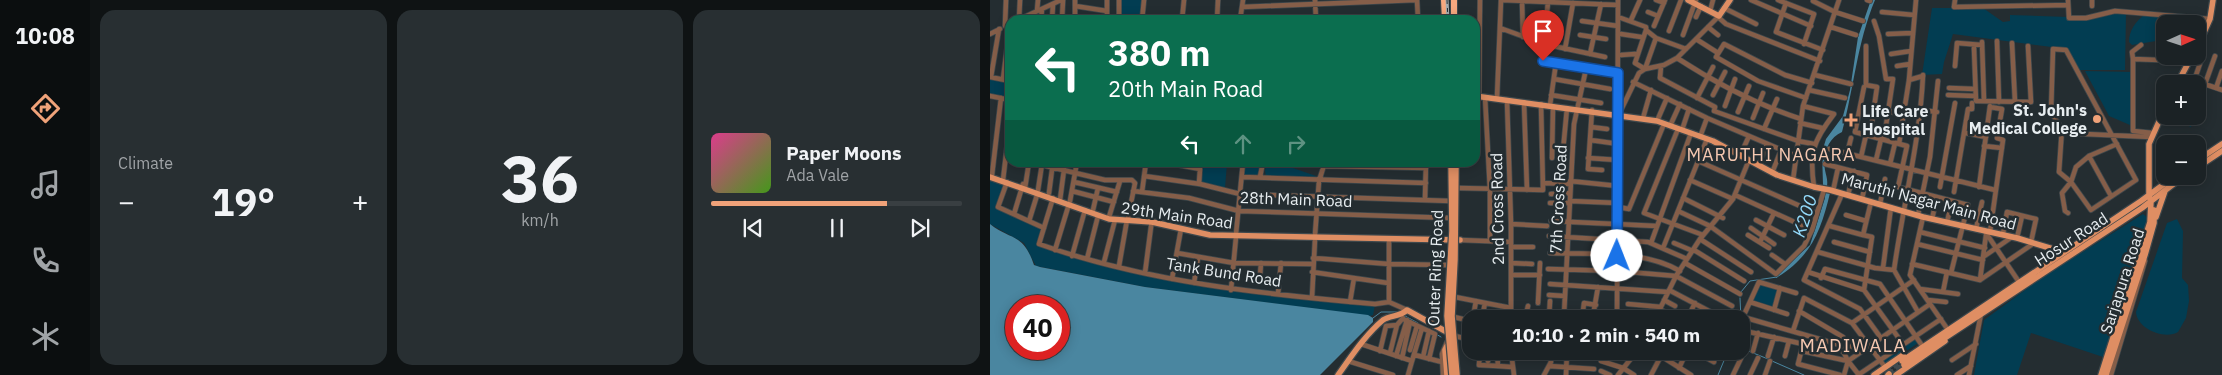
<!DOCTYPE html>
<meta charset="utf-8">
<style>
body{margin:0;font-family:"IBM Plex Sans",sans-serif;background:#282f32;color:#f1f3f6;height:100vh;display:flex;flex-direction:column;font-size:19px;white-space:nowrap}
*{box-sizing:border-box;margin:0}
p{font-size:16px;color:#a0a4a7}
.icon{flex:none;width:28px;height:28px;fill:none;stroke:currentColor;stroke-width:2;stroke-linecap:round;stroke-linejoin:round}
.map{position:relative;flex:1;overflow:hidden}
.panel{display:flex;flex-direction:column;gap:10px;padding:10px;background:#0f1314;width:900px}
.panel>*{flex:none}
.banner{position:absolute;left:15px;top:15px;width:475px;height:152px;border-radius:15px;box-shadow:0 2px 12px #0003,0 0 0 1px #393f42;background:#0b6e4f;color:#fff;overflow:hidden}
.needle{width:32px;rotate:87deg}
.controls{position:absolute;left:1166px;top:15px;display:grid;gap:10px}
.controls a{display:grid;place-items:center;width:50px;height:50px;border-radius:10px;background:#1b2225;box-shadow:0 2px 12px #0003,0 0 0 1px #393f42;font-size:25px}
.speed{position:absolute;left:15px;top:295px;display:flex;gap:10px;font-size:25px;font-weight:700;text-align:center}
.speed>*{display:grid;place-content:center;width:65px;height:65px;border-radius:50%;background:#1b2225;box-shadow:0 2px 12px #0003,0 0 0 1px #393f42;line-height:1}
.speed .limit{border:8px solid #d22;background:#fff;color:#111}
.pin{position:absolute;display:grid;place-items:center;width:42px;height:42px;color:#fff;margin:-51px -21px;border-radius:50% 50% 50% 0;rotate:-45deg;box-shadow:0 0 5px #0007}
.pin .icon{rotate:45deg}
.me{position:absolute;width:55px;margin:-28px;rotate:1deg;stroke-linejoin:round;filter:drop-shadow(0 0 4px #0008)}
.turn{display:flex;align-items:center;gap:18px;height:105px;padding:0 20px;font-size:22px}
.turn .icon{width:65px;height:65px;stroke-width:2.5}
.turn b{display:block;font-size:35px;line-height:42px}
.lanes{display:flex;align-items:center;height:48px;padding:0 20px;background:#0003;justify-content:center;gap:25px;direction:ltr}
.lanes .off{opacity:.35}
.big{font-size:38px;font-weight:700;line-height:1.1}
.panel .widget{flex:1;display:flex;flex-direction:column;justify-content:center;gap:8px;min-width:0;padding:0 18px;border-radius:15px;background:#282f32}
.panel .dial{align-items:center;gap:0}
.dial b{font-size:65px;line-height:1}
.song{display:flex;align-items:center;gap:15px}
.cover{width:60px;height:60px;border-radius:8px;background:linear-gradient(135deg,hsl(330 70% 55%),hsl(100 70% 35%))}
.played{height:5px;border-radius:2px;background:linear-gradient(90deg,#f0a279 70%,#393f42 70%)}
.keys{display:flex;justify-content:space-around;direction:ltr}
.heat{display:flex;justify-content:space-between;align-items:center;font-size:28px;direction:ltr}
.panel .tiles{flex:1;display:grid;gap:10px;grid-template-columns:repeat(3,1fr)}
.trip{position:absolute;left:472px;top:310px;width:288px;height:50px;border-radius:15px;background:#1b2225;box-shadow:0 2px 12px #0003,0 0 0 1px #393f42;font-weight:700;line-height:50px;text-align:center}
main{display:flex;flex:1;min-height:0}
.tabs{display:flex;flex-direction:column;width:90px;justify-content:space-around;align-items:center;background:#0b0e0f;color:#a0a4a7}
.tabs .icon{width:35px;height:35px}
.tabs .selected{color:#f0a279}
.tabs b{font-size:22px;color:#f1f3f6}
.map>svg:first-child{display:block}
</style>
<main>
<nav class="tabs">
<b>10:08</b>
<svg class="icon selected" aria-label="directions" viewBox="0 0 24 24"><path d="M12 3l9 9-9 9-9-9zM9 14v-3h6M13 9l2 2-2 2"/></svg>
<svg class="icon" aria-label="music" viewBox="0 0 24 24"><path d="M9 18V5l10-2v13"/><circle cx="6" cy="18" r="3"/><circle cx="16" cy="16" r="3"/></svg>
<svg class="icon" aria-label="phone" viewBox="0 0 24 24"><path d="M5 4h4l2 5-3 2q2 4 5 5l2-3 5 2v4C11 20 4 13 5 4z"/></svg>
<svg class="icon" aria-label="climate" viewBox="0 0 24 24"><path d="M12 3v18M4 7l16 10M4 17L20 7"/></svg>
</nav>
<section class="panel">
<div class="tiles">
<div class="widget"><p>Climate</p>
<div class="heat"><a>−</a><b class="big">19°</b><a>+</a></div>
</div>
<div class="widget dial"><b>36</b><p>km/h</p></div>
<div class="widget">
<div class="song"><i class="cover"></i><div><b>Paper Moons</b><p>Ada Vale</p></div></div>
<div class="played"></div>
<div class="keys"><svg class="icon" aria-label="previous" viewBox="0 0 24 24"><path d="M18 5L8 12l10 7zM5 5v14"/></svg><svg class="icon" aria-label="pause" viewBox="0 0 24 24"><path d="M8 5v14M16 5v14"/></svg><svg class="icon" aria-label="next" viewBox="0 0 24 24"><path d="M6 5l10 7-10 7zM19 5v14"/></svg></div>
</div>
</div>
</section>
<div class="map">
<svg width="1232" height="375" viewBox="0 0 1232 375">
<rect width="100%" height="100%" fill="#242d31"/>
<path fill="#023d52" d="M130 0H153L152 20H131Z
M942 8H993L1013 22 1020 21V15L1078 17 1079 20 1125 12 1136 13 1135 70H1089L1077 49 963 34 954 62 952 74 932 75Z
M1154 15 1218 22 1208 40V24H1175V37L1166 41 1142 45 1139 42C1139 31 1145 22 1154 15Z
M1095 71 1142 72 1140 125 1119 116Z
M0 78 20 82V99L0 95Z
M1210 104 1216 117 1200 127 1193 116H1208V105Z
M214 163H237L235 188 211 183Z
M254 163H272L269 177 253 176Z
M278 163 300 167 326 176 325 180 276 177 275 170Z
M0 178 15 183 7 207 52 229 48 245C156 284 271 294 385 305L383 315 380 316 155 287 46 266 34 243 0 224Z
M1153 214 1158 218 1113 357 1041 333 1027 375H984L994 320 1053 277Z
M1187 219 1193 231 1192 278 1198 285 1199 301 1196 318 1188 332C1175 340 1147 329 1146 312L1177 223Z
M770 283 789 289 783 308 763 301Z
M924 338 928 343 896 365 893 360Z"/>
<path fill="#4a86a0" fill-rule="evenodd" d="M881 0H885C867 43 864 88 852 132 838 138 832 155 835 170 836 176 838 179 837 186L833 185 832 152 836 139 853 116 860 90 868 37Z
M834 193H840C831 231 821 257 786 278V275L820 245 835 198Z
M0 224C21 241 33 232 44 265L50 267 155 287 378 315 383 318V322L330 375H0ZM69 306V349H26V306Z"/>
<g fill="none" stroke-linecap="round" stroke-linejoin="round">
<path stroke="#4a86a0" stroke-width="1" d="M751 292 760 281 787 277
M750 298 751 319
M415 316 428 323
M383 318 391 312H407
M446 334 451 337
M751 348 778 359
M782 361 814 375
M728 375 738 351"/>
<path stroke="#414a4e" stroke-width="5.5" stroke-dasharray="5.5 3" stroke-linecap="butt" d="M896 371 912 361
M899 374 914 365"/>
<defs>
<path id="minor" d="M117 0V20
M129 0V20
M325 0 326 20
M427 0 428 19
M511 0 628 5
M666 0 674 3
M761 0 821 26
M788 0 824 14 814 44
M877 0 880 1
M965 0 964 7 1078 5
M1078 0 1079 18H1096L1125 11 1220 19
M532 1 533 37
M823 1 845 12 873 21
M796 3 786 32 833 50
M85 6 117 11
M1102 6V0
M252 7 426 0
M734 8 766 24
M47 11 48 0
M720 11 723 0
M658 12 668 16
M892 12 924 15
M706 17 711 6
M728 17 736 24 830 61
M85 18 101 20
M631 18 656 27V30L666 38 696 49
M28 20 71 0
M29 20 30 0
M51 20 52 9
M62 20 63 4
M72 20 73 0
M85 20V0
M152 20 154 0
M192 20 194 0
M227 20 228 0
M250 20 253 0
M328 20 428 17
M641 20 650 0
M592 21 628 26
M884 21 889 36 896 79H903L894 139
M15 26 16 0
M556 26 566 28
M664 26 675 0
M718 27 728 35
M841 27 866 35
M510 28 554 44 615 57
M656 30 645 63 655 69 666 38
M679 31 691 0
M0 34 10 29
M631 34 651 37
M898 34 922 33
M590 35 616 39
M693 35 706 0
M706 39 728 53
M1007 41 1009 102
M992 42 994 101
M1022 43 1025 102
M554 44 558 2
M876 46V85L887 87 880 136
M984 48 986 101 1041 102 1038 46
M575 49 583 3
M1063 49 1076 50 1146 180 1101 210 1081 182 1069 172 1072 128 1061 113Z
M600 54 611 4
M901 54 921 51
M631 55 645 54
M687 58C727 84 765 104 811 119
M1143 59 1142 52 1151 45
M1169 60 1186 62
M553 61 628 73
M671 66 670 78 725 107 724 111 808 141 824 144
M907 66 920 64
M965 66 967 43 992 45
M825 75 861 84
M1191 76 1232 90
M0 77 20 81
M1 77 9 29
M13 79 20 25
M564 79 620 89
M919 80 933 76
M1204 81 1214 52
M643 82 717 118 806 156
M1215 84 1225 56
M874 87 865 132 917 146 908 187 978 205 961 273
M959 88 985 89
M1226 88 1232 71
M819 90 855 98
M561 95 611 103
M723 95 735 72
M958 95 985 96
M0 96 20 100
M489 96 490 0
M495 97 500 190V241
M507 98 511 0
M707 98 723 67
M816 98 768 81 726 57 734 44 795 75 822 83
M517 100 521 224V319
M534 102 537 190
M560 105 566 63
M735 106 745 79
M813 106 844 114C823 141 819 153 824 187
M1000 107 1012 109 1007 138 1013 140 1000 232
M602 110 598 169 612 170
M631 110 649 73 655 69 674 65 687 58 729 16
M932 110 947 112
M898 111 913 115
M748 112 759 86
M653 118 661 90
M763 118 773 93
M667 121 677 98
M810 123 832 128
M680 126 690 104
M601 127 617 129
M688 129 654 213 713 235
M774 129 787 99
M692 130 699 109
M976 133 996 137
M1072 133 1161 137
M1163 133 1143 131V59L1169 60 1175 52
M710 137 717 118
M600 140 629 144
M909 144 919 80 926 0
M994 146 1012 148
M839 149 1005 190
M857 154 861 138
M750 156 759 136
M871 157 876 135
M562 158 563 106
M598 158 628 160
M886 160 891 139
M708 161 826 213
M173 162 210 169 209 184
M319 162 334 166 436 168
M835 164 877 175 872 199
M900 164 905 143
M52 165 115 180H142L145 183 138 218
M769 166 777 144
M571 172 577 108
M782 173 791 150
M2 175 11 98
M154 176 210 184 250 194 461 201
M252 177 436 183
M270 177 273 162
M13 180 20 121
M700 180 743 199
M803 180 813 106 849 0
M580 181 628 186
M17 182 8 207 54 228
M84 182 127 192
M553 183 580 184
M950 187 965 103
M989 187 1000 106
M35 188 39 162
M468 188 553 190 551 104
M48 190 52 164
M82 191 124 202
M143 191 199 198 249 211 461 218
M843 191 848 168
M152 192 156 162
M964 192 978 109H982V103
M59 193 63 162
M561 194 580 193
M852 194 814 280 870 309 891 338
M745 195 822 230
M858 195 864 171
M1121 196 1099 156 1127 144
M63 198 49 244C156 282 272 294 385 304L399 302 417 310
M693 198 733 218
M435 199 436 162
M70 200 75 162
M80 201 87 162
M580 201 628 203
M881 202 873 235 882 237 874 290 913 344
M560 203H579
M890 204 895 179
M628 207 639 209 674 124
M103 210 108 188
M688 211 720 226 786 274 814 246 822 230 834 190
M1078 213 1075 211 1072 193 1081 182 1086 167 1099 156
M24 214 33 184
M856 215 876 221
M928 215 940 157 948 81
M119 217 130 181
M933 217 920 275 956 327
M942 219 947 197
M766 220 794 235
M39 221 48 192
M561 221 667 226
M957 222 962 201
M521 224 557 226
M840 226 873 235
M761 228 784 244
M986 229 992 202
M994 230 1029 282
M930 232 995 248
M246 234 253 162
M1013 234 1017 212 1046 219 1041 242
M325 235 329 181 335 162
M758 235 779 248
M559 236 658 242 697 259
M1027 238 1032 216
M710 239 761 272
M399 240V302
M470 240 521 242
M770 242 784 213
M844 242 880 252
M661 243 701 133
M684 243 703 251
M927 244 993 260
M521 247H543
M673 248 717 139
M65 250 79 204
M704 250 754 281
M828 252 885 268 904 270
M187 253 244 263 323 264
M560 253C603 255 652 249 690 271
M782 255 795 264
M82 256 95 210
M993 257 1022 237
M323 258 399 264 456 265
M97 259 108 216
M114 262 125 220
M521 263 542 264
M695 263 750 294
M922 264 990 280
M129 266 137 220
M893 268 901 207
M558 269 627 271 686 276 742 306
M904 270C913 205 930 141 933 75
M904 270 928 312
M322 272 398 283
M818 272 874 290
M155 273 162 219
M521 275H550
M270 276 271 263
M831 278 835 269 890 284 931 344
M182 279 191 229
M990 280 1044 243
M990 280 996 235
M204 283 208 258
M560 284 678 292
M930 289 968 294
M241 290 246 237
M679 290 734 319
M953 292 957 272
M806 293 769 282 753 317 850 345
M288 294 291 263
M559 295 575 296
M465 297 521 308
M322 298 325 239
M674 300 685 306
M938 300 956 302
M360 302 364 278
M760 302 797 314
M548 303 550 263
M638 304 671 307
M669 309 683 316
M604 310 608 287
M784 310 790 288
M809 311 853 337
M484 312 486 301
M493 313 495 303
M636 314 649 319
M464 317 481 321
M413 319 445 334 439 359
M535 319 538 306
M559 319 560 301
M569 319V315H574L584 124 596 69
M592 319 594 303 606 305
M627 319 628 0
M665 319 686 276 710 239 743 199 759 160
M697 319 705 303
M715 319 719 311
M862 323 924 280
M803 331 814 298 862 323 895 367
M465 336 481 340
M371 344 422 361 418 375
M751 344 755 331 813 344 808 364 850 375
M850 345 858 361 869 375
M420 350 427 326
M390 351 396 326 407 325
M490 351 489 365 508 366 507 351
M521 351 524 375
M614 351 640 360
M663 351 701 375
M704 351 724 362
M763 351 768 333
M812 351 858 361
M853 352 873 338
M400 353 407 325 413 318
M425 355 452 362
M406 356 417 320
M778 356 784 337
M795 356 799 341
M433 357 439 331
M412 358 420 322
M676 359 680 351
M962 360 986 344
M358 361 403 375
M422 361 432 328
M498 361 499 351
M611 361 633 368 644 375
M858 361 940 304
M508 366 522 367
M559 366 604 369
M689 368 697 351
M611 371 620 375
M453 375 452 354 457 342
M554 375 561 362 560 357 556 356V351
M576 375 577 351
M628 375 647 351
M661 375 671 356
M743 375 754 352
M760 375 768 358
M775 375 780 361
M854 375 858 361
M868 375 951 319
M967 375 981 366
M979 375 991 314
M1121 375 1155 261"/>
<path id="major" d="M698 0 729 16 740 0
M1208 46 1220 19 1223 0
M1187 84 1202 56
M485 96 667 121 723 141 787 175 824 187 840 190 933 217 1027 238 1073 252
M1208 160 1232 144
M1208 167 1232 151
M0 177 119 219 162 222 220 235 470 240
M1166 217 1175 191
M912 361 1151 201 1185 176
M914 365 1152 208 1194 176
M348 375C361 357 375 335 393 320 400 315 410 317 417 310L455 331
M457 375 455 350 457 346
M884 375 913 355
M898 375 899 374
M906 375 955 341
M1111 375 1160 222 1161 201 1159 196V144L1175 108
M1116 375 1155 255 1164 223V210"/>
<path id="highway" d="M454 0 455 20
M464 0V20"/>
</defs>
<use href="#minor" stroke="#3f484c" stroke-width="6"/>
<use href="#major" stroke="#3f484c" stroke-width="8"/>
<use href="#highway" stroke="#3f484c" stroke-width="8"/>
<use href="#minor" stroke="#855e49" stroke-width="4.5"/>
<use href="#major" stroke="#df8e63" stroke-width="5.5"/>
<use href="#highway" stroke="#f6a87f" stroke-width="6"/>
<defs>
<path id="rail" d="M457 0 458 20
M463 162V231L458 316 463 375"/>
</defs>
<use href="#rail" stroke="#a5acb0" stroke-width="3"/>
<use href="#rail" stroke="#242d31" stroke-width="1" stroke-dasharray="4" stroke-linecap="butt"/>
<defs>
<path id="major-bridge" d="M461 162 462 231 457 316 462 375
M466 162 465 259 462 316 467 375"/>
</defs>
<use href="#major-bridge" stroke="#3f484c" stroke-width="8" stroke-linecap="butt"/>
<use href="#major-bridge" stroke="#df8e63" stroke-width="5.5"/>
</g>
<g fill="none" stroke-linecap="round" stroke-linejoin="round">
<defs>
<path id="route" d="M553 61 628 73 627 256"/>
</defs>
<use href="#route" stroke="#114b97" stroke-width="12"/>
<use href="#route" stroke="#1a73e8" stroke-width="9"/>
</g>
<g fill="#f0a279" stroke="#242d31" stroke-width="2">
<circle cx="1107" cy="119" r="5"/>
<path d="M858.5 112.5h5v5h5v5h-5v5h-5v-5h-5v-5h5z"/>
</g>
<g text-anchor="middle" stroke-width="5" stroke-linejoin="round" paint-order="stroke">
<g font-size="16" font-weight="bold" fill="#e7edf0" stroke="#242d31" text-anchor="end">
<text x="1097" y="116">St. John's<tspan x="1097" dy="18">Medical College</tspan></text>
<text x="872" y="117" text-anchor="start">Life Care<tspan x="872" dy="18">Hospital</tspan></text>
</g>
<g font-size="16" fill="#e7edf0" stroke="#242d31">
<text transform="translate(306 199) rotate(2)" y="6">28th Main Road</text>
<text transform="translate(568 199) rotate(-87)" y="6">7th Cross Road</text>
<text transform="translate(939 201) rotate(15)" y="6">Maruthi Nagar Main Road</text>
<text transform="translate(507 209) rotate(-91)" y="6">2nd Cross Road</text>
<text transform="translate(187 215) rotate(8)" y="6">29th Main Road</text>
<text transform="translate(1081 239) rotate(-33)" y="6">Hosur Road</text>
<text transform="translate(445 268) rotate(-88)" y="6">Outer Ring Road</text>
<text transform="translate(234 272) rotate(9)" y="6">Tank Bund Road</text>
<text transform="translate(1132 281) rotate(-72)" y="6">Sarjapura Road</text>
</g>
<g font-size="18" letter-spacing="1" fill="#f5c8b1" stroke="#242d31">
<text x="781" y="161">MARUTHI NAGARA</text>
</g>
<g font-size="18" font-style="italic" fill="#93d9fa" stroke="#242d31">
<text transform="translate(815 216) rotate(-72)" y="6">K200</text>
</g>
<g font-size="19" letter-spacing="1" fill="#f5c8b1" stroke="#242d31">
<text x="863" y="352">MADIWALA</text>
</g>
</g>
</svg>
<div class="controls">
<a><svg class="needle" viewBox="-14 -14 28 28"><path d="M0-13l5 13h-10z" fill="#e53935"/><path d="M0 13l5-13h-10z" fill="#a0a4a7"/></svg></a>
<a>+</a>
<a>−</a>
</div>
<div class="speed"><div class="limit">40</div></div>
<div class="pin" style="left:553px;top:61px;background:#d93025"><svg class="icon" aria-label="arrive" viewBox="0 0 24 24"><path d="M6 21V4h12l-3 4 3 4H6"/></svg></div>
<svg class="me" style="left:627px;top:256px" viewBox="-20 -20 40 40"><circle r="19" fill="#fff"/><path d="M0-13L10 11 0 6-10 11z" fill="#1a73e8"/></svg>
<div class="trip">10:10 · 2 min · 540 m</div>
<div class="banner">
<div class="turn"><svg class="icon" aria-label="left" viewBox="0 0 24 24"><path d="M17 20v-9H6M10 6l-5 5 5 5"/></svg><div><b>380 m</b>20th Main Road</div></div>
<div class="lanes"><svg class="icon" aria-label="left" viewBox="0 0 24 24"><path d="M17 20v-9H6M10 6l-5 5 5 5"/></svg><svg class="icon off" aria-label="ahead" viewBox="0 0 24 24"><path d="M12 20V5M6 11l6-6 6 6"/></svg><svg class="icon off" aria-label="right" viewBox="0 0 24 24"><path d="M7 20v-9h11M14 6l5 5-5 5"/></svg></div>
</div>
</div>
</main>
